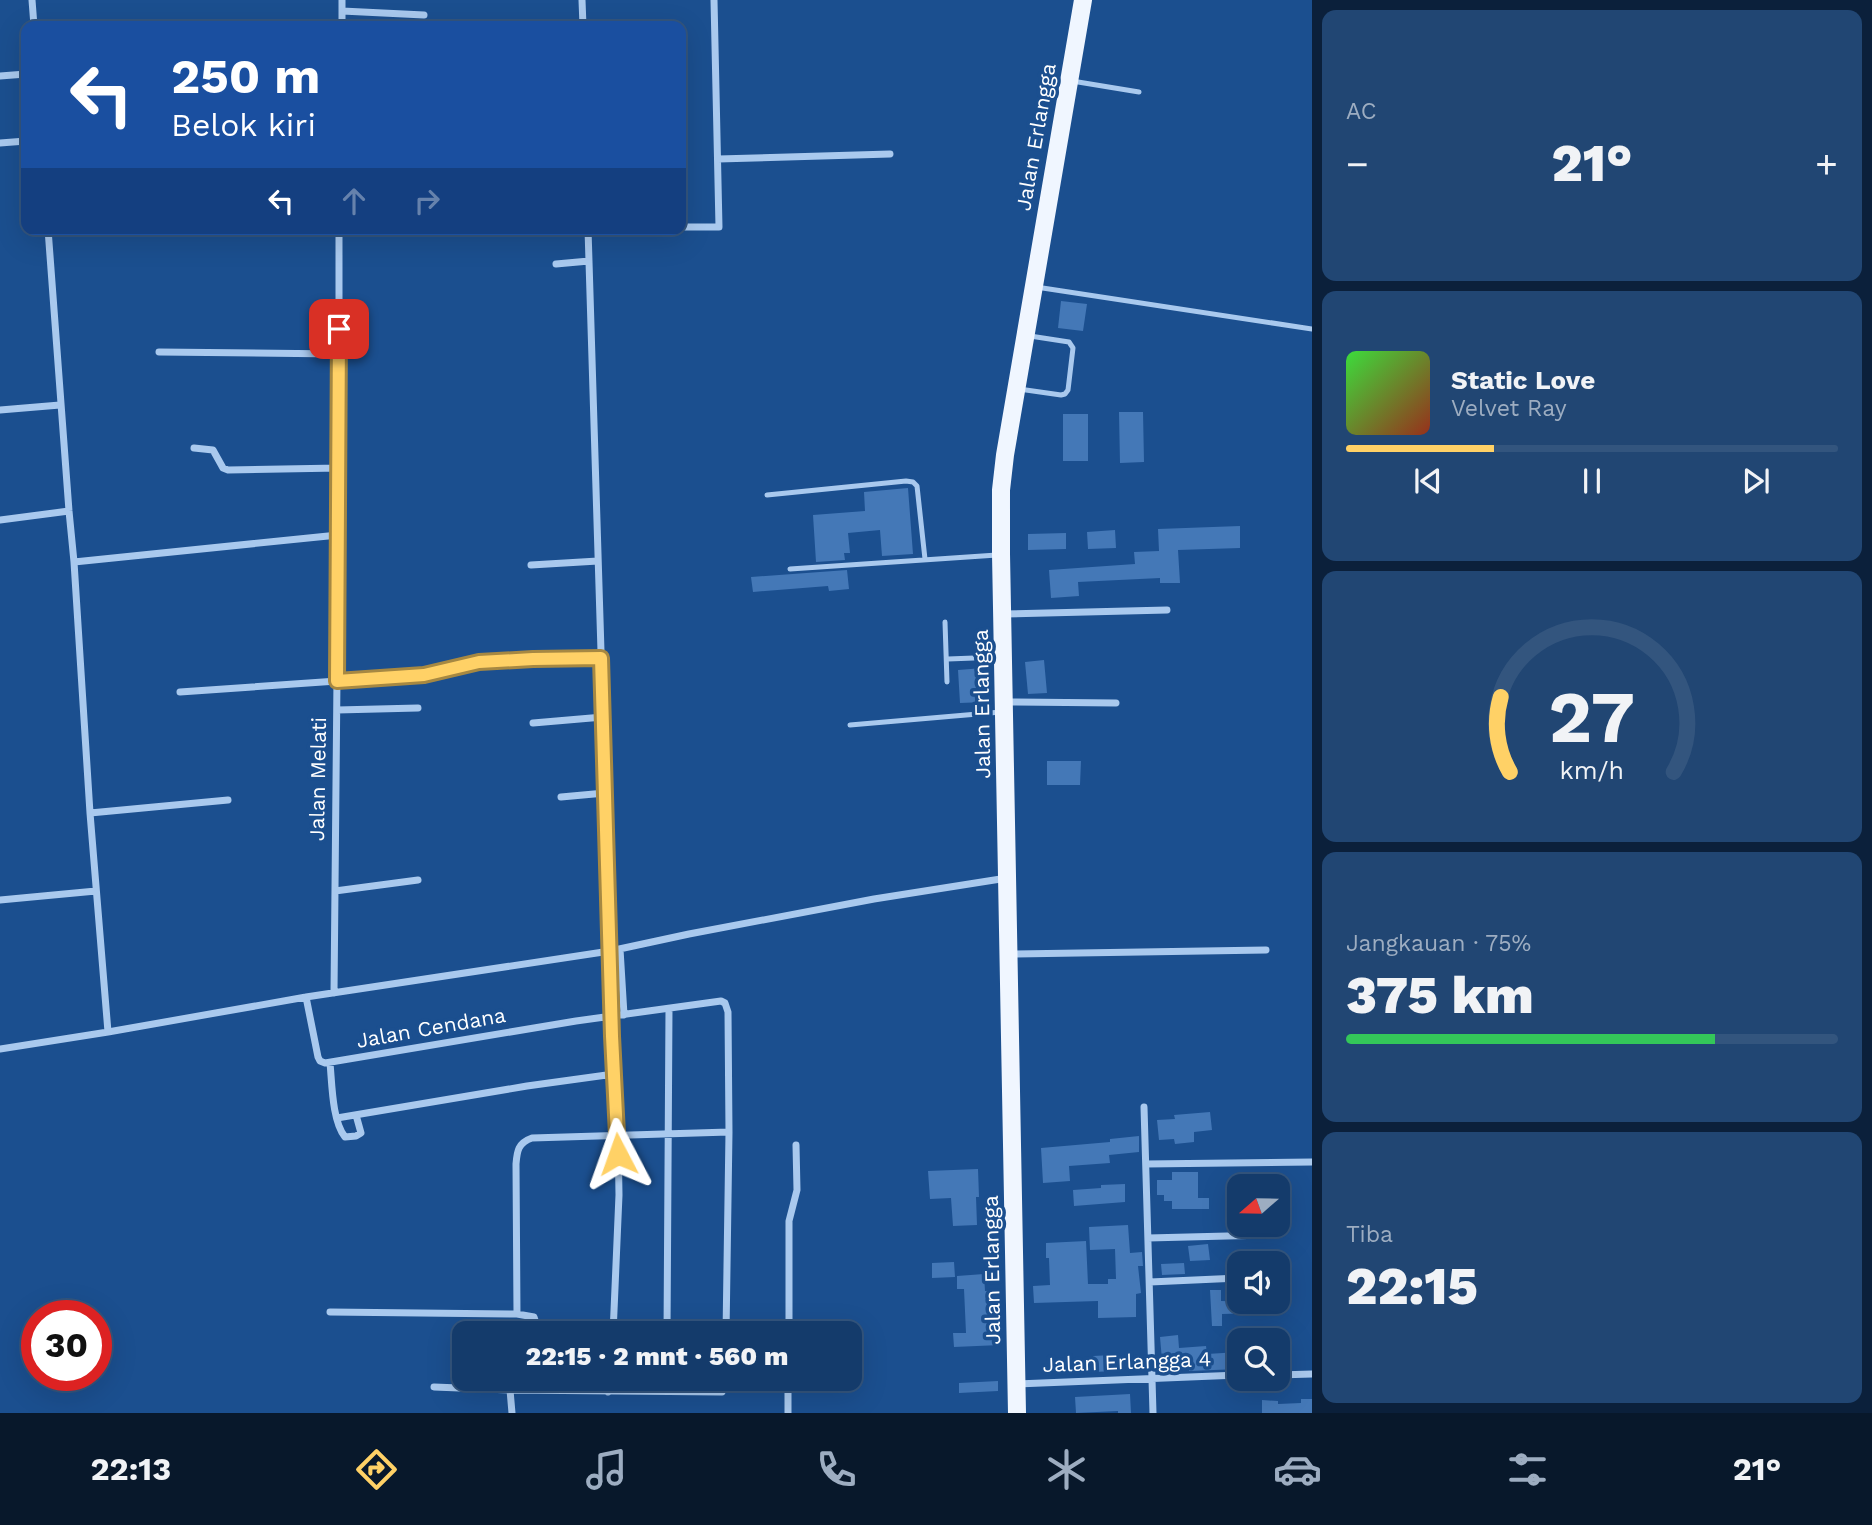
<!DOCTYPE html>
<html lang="id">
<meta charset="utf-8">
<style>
body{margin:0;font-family:"Work Sans",sans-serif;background:#214673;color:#f1f3f6;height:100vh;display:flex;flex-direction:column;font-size:26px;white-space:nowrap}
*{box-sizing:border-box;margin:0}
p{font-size:23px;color:#9dadc1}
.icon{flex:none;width:38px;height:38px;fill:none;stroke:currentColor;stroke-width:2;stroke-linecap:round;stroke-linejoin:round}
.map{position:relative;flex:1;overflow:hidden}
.details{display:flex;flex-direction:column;gap:10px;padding:10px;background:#0b203b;width:560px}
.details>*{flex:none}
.banner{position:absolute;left:21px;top:21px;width:665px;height:214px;border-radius:14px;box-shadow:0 7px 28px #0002,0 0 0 2px #33557e;background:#1a4fa0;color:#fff;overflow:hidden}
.needle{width:46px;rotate:250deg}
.controls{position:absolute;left:1227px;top:1174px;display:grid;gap:14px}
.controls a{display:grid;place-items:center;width:63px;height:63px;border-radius:14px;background:#143b6b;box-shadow:0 7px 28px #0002,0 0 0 2px #33557e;font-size:35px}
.speed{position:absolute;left:21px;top:1300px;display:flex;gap:14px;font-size:35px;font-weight:700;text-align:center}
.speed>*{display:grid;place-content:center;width:91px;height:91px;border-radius:50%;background:#143b6b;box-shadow:0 7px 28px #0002,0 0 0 2px #33557e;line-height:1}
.speed .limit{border:10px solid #d22;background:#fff;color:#111}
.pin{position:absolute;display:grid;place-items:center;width:60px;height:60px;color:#fff;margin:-30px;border-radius:14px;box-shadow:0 4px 10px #0006}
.me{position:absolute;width:77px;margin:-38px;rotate:356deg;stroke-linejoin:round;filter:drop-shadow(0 0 5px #0008)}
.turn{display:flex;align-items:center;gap:24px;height:147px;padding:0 35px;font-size:32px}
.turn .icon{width:91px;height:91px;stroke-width:2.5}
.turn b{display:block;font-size:49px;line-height:60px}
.lanes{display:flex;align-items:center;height:66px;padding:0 35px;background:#0003;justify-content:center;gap:35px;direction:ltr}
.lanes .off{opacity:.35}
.big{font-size:52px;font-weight:800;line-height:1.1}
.details .widget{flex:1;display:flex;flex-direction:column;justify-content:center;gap:10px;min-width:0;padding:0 24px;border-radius:14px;background:#214673}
.details .dial{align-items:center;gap:0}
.dial svg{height:182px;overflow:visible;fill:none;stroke:#33557e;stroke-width:7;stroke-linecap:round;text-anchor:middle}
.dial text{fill:#f1f3f6;stroke:none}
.song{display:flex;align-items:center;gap:21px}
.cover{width:84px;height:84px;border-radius:10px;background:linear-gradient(135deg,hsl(120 70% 55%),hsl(10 70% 35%))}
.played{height:7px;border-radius:4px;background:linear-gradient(90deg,#ffd166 30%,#33557e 30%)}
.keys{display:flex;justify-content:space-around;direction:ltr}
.heat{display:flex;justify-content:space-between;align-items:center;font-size:38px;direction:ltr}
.charge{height:10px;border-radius:5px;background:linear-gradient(90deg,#34c759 75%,#33557e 0)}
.trip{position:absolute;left:452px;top:1321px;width:410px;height:70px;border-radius:14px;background:#143b6b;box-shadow:0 7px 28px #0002,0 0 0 2px #33557e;font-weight:800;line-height:70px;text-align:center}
.dock{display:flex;height:112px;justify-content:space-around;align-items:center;background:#08182b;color:#9dadc1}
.dock .icon{width:49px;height:49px}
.dock .selected{color:#ffd166}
.dock b{font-size:32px;color:#f1f3f6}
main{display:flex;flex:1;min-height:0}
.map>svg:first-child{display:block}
</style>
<main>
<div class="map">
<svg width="1312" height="1413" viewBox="0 0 1312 1413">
<rect width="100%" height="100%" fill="#1b4f8f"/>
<path fill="#4478b7" d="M1061 301 1087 304 1083 331 1058 328Z
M1119 412H1143L1144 462 1120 463Z
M1063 414H1088V461H1063Z
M908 488 913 554 882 556 880 530 848 533 850 553H844L845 560 816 562 813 515 865 511 864 492Z
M1240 526V548L1178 550 1180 583H1160V578L1078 582 1079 596 1051 598 1049 570 1135 564 1134 552 1159 551 1158 529Z
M1115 530 1116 548 1088 549 1087 532Z
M1066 533V549L1028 550V534Z
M847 570 849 589 829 591 828 586 753 592 751 577Z
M1044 660 1047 693 1028 694 1025 662Z
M983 668 985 702 960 703 958 670Z
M1047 761H1081L1080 785H1047Z
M1210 1112 1212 1130 1194 1132V1142L1175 1144 1174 1139 1159 1140 1157 1120 1175 1119 1174 1115Z
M1139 1136V1152L1109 1155 1110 1163 1069 1166 1070 1181 1043 1183 1041 1148 1110 1142V1139Z
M978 1169 979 1197H976L977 1225 953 1226 951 1198 930 1199 928 1171Z
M1172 1172H1198V1198H1209V1209H1172V1201H1164V1195H1157V1180H1172Z
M1125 1184V1202L1074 1206 1073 1190 1101 1188V1185Z
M1128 1225 1130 1253 1142 1252 1143 1266H1138L1141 1293 1136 1294V1317L1098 1318V1301L1034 1303 1033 1286 1050 1285 1049 1258H1046V1243L1086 1241 1088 1284H1108V1279H1116L1115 1249 1090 1250 1089 1227Z
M1208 1244 1210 1260 1190 1261 1188 1246Z
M954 1262 955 1277 932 1278V1263Z
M1184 1263 1185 1274 1162 1275 1161 1264Z
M984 1274 985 1291 999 1290 1000 1345 954 1347 953 1333H966L964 1289H957V1276Z
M1210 1290H1221V1301L1257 1302V1313L1222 1314V1326H1212Z
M1178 1335 1179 1348 1206 1346 1207 1354 1239 1352V1369L1189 1371 1188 1358 1162 1360 1160 1337Z
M1112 1355 1113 1371 1094 1372 1093 1356Z
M998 1381V1391L959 1393V1383Z
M1130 1394 1131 1413H1118V1411L1076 1413 1075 1397Z
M1301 1399H1312V1413H1262V1400L1278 1401V1404L1301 1403Z"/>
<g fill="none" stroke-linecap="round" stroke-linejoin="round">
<path stroke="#a9c9ee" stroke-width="5" d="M1072 81 1139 92
M1036 287 1312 329
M1019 389 1061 395 1065 394 1068 390 1073 348 1069 342 1030 336
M767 495 906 481 913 482 917 486 925 559
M790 569 997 555
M945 622 947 682
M948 659 1000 657
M850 725 1001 712"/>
<path stroke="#a9c9ee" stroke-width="7" d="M32 0 34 26
M582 0 583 26
M342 11 424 15
M342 26V0
M0 76 26 74
M0 143 26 141
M718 159 890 154
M681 227H719L714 0
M48 229 69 511 74 562 90 813 108 1032 306 997 610 951 689 934 874 899 1007 878
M588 229 614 1074 618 1134 619 1195 613 1334
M556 264 589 261
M159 352 339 354
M0 410 60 405
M194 448 213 450 223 468 228 470 339 468
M0 520 69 511
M74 562 338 535
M531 565 598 561
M1003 614 1167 610
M180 692 424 675 479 662 533 659 601 658
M1005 702 1116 703
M337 710 418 708
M533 723 603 717
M561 797 605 793
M90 813 228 800
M335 891 418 880
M0 900 96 891
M620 949 624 1015
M1010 954 1266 950
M334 993 339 468V229
M306 997 318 1057 320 1061 325 1063 576 1021 721 1001 725 1003 728 1012 729 1132 726 1334
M0 1049 108 1032
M330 1063C332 1083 332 1121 345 1137L356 1136 361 1133 356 1115
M1144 1107 1153 1413
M337 1118 527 1086 614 1074
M1146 1164 1312 1162
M1148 1238 1267 1235
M1150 1282 1239 1278
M330 1312 517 1314
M537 1334 536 1323 534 1317 517 1314 516 1164C517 1151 518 1143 532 1138L729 1132
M667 1334 669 1009
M789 1334V1221L797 1190 796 1145
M1278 1375 1312 1374
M1017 1384 1239 1375
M434 1387 510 1390 722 1392
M510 1390 512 1413
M608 1392 609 1379
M788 1413V1379"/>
<path stroke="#f0f6ff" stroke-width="18" d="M1017 1413 1001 554V490L1005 455 1083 0"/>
</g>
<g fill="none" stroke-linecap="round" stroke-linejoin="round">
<defs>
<path id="route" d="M339 329 337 681 424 675 479 662 533 659 601 658 612 1036 618 1154"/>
</defs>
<use href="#route" stroke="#a68842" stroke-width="18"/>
<use href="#route" stroke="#ffd166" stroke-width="12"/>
</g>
<g text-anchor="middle" stroke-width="7" stroke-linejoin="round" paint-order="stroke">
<g font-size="21" fill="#fff" stroke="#1b4f8f">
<text transform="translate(1036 137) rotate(-80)" y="7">Jalan Erlangga</text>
<text transform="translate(982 704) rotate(-91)" y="7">Jalan Erlangga</text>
<text transform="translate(318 779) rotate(-89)" y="7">Jalan Melati</text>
<text transform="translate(431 1028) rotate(-10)" y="7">Jalan Cendana</text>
<text transform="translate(992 1270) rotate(-91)" y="7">Jalan Erlangga</text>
<text transform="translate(1127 1362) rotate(-2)" y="7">Jalan Erlangga 4</text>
</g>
</g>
</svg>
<div class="controls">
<a><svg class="needle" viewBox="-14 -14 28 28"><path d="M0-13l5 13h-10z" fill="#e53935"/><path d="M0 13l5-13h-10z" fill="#9dadc1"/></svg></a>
<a><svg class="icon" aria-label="sound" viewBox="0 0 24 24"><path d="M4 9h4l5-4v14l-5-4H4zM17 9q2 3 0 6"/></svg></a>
<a><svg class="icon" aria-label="search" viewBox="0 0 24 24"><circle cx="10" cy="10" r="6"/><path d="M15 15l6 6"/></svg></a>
</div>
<div class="speed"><div class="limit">30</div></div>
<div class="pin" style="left:339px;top:329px;background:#d93025"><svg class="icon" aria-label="arrive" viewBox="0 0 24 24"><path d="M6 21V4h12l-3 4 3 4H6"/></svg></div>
<svg class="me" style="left:618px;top:1154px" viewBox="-20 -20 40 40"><path d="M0-17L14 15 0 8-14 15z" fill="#ffd166" stroke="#fff" stroke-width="4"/></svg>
<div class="trip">22:15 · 2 mnt · 560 m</div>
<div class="banner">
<div class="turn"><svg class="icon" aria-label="left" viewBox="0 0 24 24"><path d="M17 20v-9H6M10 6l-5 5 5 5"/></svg><div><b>250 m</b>Belok kiri</div></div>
<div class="lanes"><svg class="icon" aria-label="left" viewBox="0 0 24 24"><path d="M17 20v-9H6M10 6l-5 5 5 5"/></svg><svg class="icon off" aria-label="ahead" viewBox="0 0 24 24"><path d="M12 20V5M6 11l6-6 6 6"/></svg><svg class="icon off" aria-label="right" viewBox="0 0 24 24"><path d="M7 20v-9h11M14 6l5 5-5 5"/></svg></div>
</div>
</div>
<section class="details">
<div class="widget"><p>AC</p>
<div class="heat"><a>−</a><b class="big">21°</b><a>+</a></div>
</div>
<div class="widget">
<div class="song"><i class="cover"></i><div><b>Static Love</b><p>Velvet Ray</p></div></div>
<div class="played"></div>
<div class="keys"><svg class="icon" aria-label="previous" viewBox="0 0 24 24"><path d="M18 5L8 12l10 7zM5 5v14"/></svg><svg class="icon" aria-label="pause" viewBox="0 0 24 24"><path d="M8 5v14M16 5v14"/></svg><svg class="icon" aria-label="next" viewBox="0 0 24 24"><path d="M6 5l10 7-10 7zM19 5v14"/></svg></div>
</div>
<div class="widget dial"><svg viewBox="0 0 100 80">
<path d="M14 69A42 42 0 1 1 86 69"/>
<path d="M14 69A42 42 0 0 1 10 36" stroke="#ffd166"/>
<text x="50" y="56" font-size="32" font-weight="700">27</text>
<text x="50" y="72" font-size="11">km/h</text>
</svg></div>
<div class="widget"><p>Jangkauan · 75%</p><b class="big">375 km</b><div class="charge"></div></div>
<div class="widget"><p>Tiba</p><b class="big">22:15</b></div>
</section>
</main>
<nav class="dock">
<b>22:13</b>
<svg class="icon selected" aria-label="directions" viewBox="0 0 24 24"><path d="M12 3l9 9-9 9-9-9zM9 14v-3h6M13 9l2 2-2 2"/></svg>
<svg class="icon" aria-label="music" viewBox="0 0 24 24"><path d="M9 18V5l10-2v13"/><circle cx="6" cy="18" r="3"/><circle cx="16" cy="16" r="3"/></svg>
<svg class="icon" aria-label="phone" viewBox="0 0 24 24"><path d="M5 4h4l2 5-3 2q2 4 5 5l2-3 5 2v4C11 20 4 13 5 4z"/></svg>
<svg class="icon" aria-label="climate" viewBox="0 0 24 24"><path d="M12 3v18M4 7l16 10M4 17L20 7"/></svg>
<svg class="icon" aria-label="car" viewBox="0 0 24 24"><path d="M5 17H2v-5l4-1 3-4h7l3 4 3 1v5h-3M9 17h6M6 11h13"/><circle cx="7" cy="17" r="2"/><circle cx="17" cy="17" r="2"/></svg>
<svg class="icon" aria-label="filters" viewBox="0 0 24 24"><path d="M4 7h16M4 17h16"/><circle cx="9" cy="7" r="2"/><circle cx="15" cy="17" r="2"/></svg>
<b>21°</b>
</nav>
